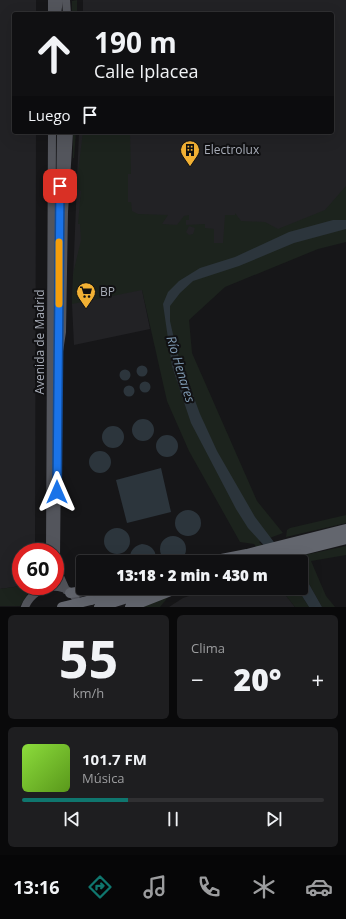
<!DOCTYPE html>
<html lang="es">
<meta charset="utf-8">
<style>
body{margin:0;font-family:"Open Sans",sans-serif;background:#1e1e20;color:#f1f3f6;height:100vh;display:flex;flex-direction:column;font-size:15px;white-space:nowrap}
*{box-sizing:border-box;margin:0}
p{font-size:13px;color:#9c9d9f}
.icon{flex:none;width:22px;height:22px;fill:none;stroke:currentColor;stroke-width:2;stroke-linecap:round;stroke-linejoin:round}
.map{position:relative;height:607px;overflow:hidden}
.drawer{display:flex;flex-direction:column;gap:8px;padding:8px;background:#09090a;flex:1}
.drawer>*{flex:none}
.banner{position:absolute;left:12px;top:12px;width:322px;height:122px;border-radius:4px;box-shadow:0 4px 16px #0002,0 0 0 1px #303032;background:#101012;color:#f1f3f6;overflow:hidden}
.speed{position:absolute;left:12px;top:543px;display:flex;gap:8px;font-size:20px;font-weight:700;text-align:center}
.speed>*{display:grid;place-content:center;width:52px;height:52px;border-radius:50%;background:#101012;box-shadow:0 4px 16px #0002,0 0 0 1px #303032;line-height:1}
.speed .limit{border:6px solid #d22;background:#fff;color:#111}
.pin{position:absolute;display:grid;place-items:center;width:34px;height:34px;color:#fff;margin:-17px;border-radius:8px;box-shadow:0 2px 6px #0006}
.me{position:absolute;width:44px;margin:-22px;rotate:0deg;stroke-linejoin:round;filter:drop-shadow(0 0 3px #0008)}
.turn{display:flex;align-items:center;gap:14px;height:84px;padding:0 16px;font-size:18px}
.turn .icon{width:52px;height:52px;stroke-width:2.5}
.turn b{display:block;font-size:28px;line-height:34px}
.then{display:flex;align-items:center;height:38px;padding:0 16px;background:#0003;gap:8px;font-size:15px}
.big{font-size:30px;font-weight:800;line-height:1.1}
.drawer .widget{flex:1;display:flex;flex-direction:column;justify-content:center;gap:6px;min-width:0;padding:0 14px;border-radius:6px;background:#1e1e20}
.drawer .dial{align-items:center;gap:0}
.dial b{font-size:52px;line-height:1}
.song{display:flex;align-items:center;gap:12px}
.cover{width:48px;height:48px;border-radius:6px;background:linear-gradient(135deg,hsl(90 70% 55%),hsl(90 70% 35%))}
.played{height:4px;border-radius:2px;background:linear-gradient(90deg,#0f766e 35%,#303032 35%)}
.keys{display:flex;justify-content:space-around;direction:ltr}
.heat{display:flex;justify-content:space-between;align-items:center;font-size:22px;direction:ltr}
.drawer .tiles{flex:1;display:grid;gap:8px;grid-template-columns:1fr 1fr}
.widget:last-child{grid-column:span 2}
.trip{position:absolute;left:76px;top:555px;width:232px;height:40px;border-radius:4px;background:#101012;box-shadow:0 4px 16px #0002,0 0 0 1px #303032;font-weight:800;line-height:40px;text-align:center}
.tab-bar{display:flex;height:64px;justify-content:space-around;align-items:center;background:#060607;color:#9c9d9f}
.tab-bar .icon{width:28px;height:28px}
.tab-bar .selected{color:#0f766e}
.tab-bar b{font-size:18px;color:#f1f3f6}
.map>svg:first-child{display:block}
</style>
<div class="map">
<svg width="346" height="607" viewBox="0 0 346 607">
<rect width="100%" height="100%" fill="#161618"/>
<path fill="#222225" d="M0 0H36V14H14V132H36L35 552H21V586L0 589Z
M83 0H346V192L337 207 142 290 150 329 74 345 72 304 79 132H332V14H83Z
M207 588H280L295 607H169L183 598 207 590Z"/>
<path fill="#1c231d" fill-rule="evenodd" d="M77 0V14H72V1Z
M73 132H76L74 158H73Z
M83 132H130L131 174H128V202H131L132 211 138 214 168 215 162 224 177 225 184 216 189 215V220H186V225L205 224V228L214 229V243H223L225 215H235V213L241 221 265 222 278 229 325 210 346 186V242L318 249 225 287 189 320 192 353 257 501 283 533 259 542 279 562H268L254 544 240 542 189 451 167 401 142 290 72 304 73 274 81 240 80 224H78L81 191 76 188ZM189 226 195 228 193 234 189 235 186 232Z
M346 515V523L286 537 287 530 290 528Z
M346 546V555L311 561 326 596 335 607H322L309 584 301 575V562H290L291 558Z
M21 586H33L20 606H0V589Z
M280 588H297L309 607H295Z
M169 596 160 607H136Z"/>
<path fill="#2c353c" d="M333 220H346V229L294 243 239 266 193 281 180 293 170 306V321L177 352 200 414 217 451 255 517 289 562H279L248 528 236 509 191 423 172 366 163 304 168 292 179 281 200 268 235 257 289 232Z
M136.5 371a5.5 5.5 0 1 1 11 0a5.5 5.5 0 1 1-11 0Z
M119.5 375a5.5 5.5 0 1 1 11 0a5.5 5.5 0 1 1-11 0Z
M139.5 387a5.5 5.5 0 1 1 11 0a5.5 5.5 0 1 1-11 0Z
M123.5 391a5.5 5.5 0 1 1 11 0a5.5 5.5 0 1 1-11 0Z
M132 430a11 11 0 1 1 22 0a11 11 0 1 1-22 0Z
M102 437a11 11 0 1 1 22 0a11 11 0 1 1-22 0Z
M156 446a11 11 0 1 1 22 0a11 11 0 1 1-22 0Z
M89 462a11 11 0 1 1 22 0a11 11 0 1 1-22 0Z
M161 468 171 512 127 523 116 480Z
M175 523a13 13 0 1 1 26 0a13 13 0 1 1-26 0Z
M104 541a13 13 0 1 1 26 0a13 13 0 1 1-26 0Z
M160 549a13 13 0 1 1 26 0a13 13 0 1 1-26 0Z
M142 544C152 545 158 552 155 562H131C128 553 133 546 142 544Z
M301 575 309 584 322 607H309L297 588H301Z"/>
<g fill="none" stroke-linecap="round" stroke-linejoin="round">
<path stroke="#53555c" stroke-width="8" d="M52 14V0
M57 14 59 0
M60 205 61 132
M50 552 52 132
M66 590 57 570 56 557 58 358 62 332 64 212 69 132
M25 607C35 582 72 578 79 607"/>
<path stroke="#63666e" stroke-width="10" d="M206 562 247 554 346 529
M255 562 346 539
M70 593 103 588
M91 600 131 588
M99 607 159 588
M130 607 178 588"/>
<path stroke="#53555c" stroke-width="8" d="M66 0 67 14"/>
<path stroke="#63666e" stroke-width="10" d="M62 607 91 600"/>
</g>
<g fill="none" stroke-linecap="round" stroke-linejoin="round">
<defs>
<path id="route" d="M57 492 60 186"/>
</defs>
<use href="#route" stroke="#114b97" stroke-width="10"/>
<use href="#route" stroke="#1a73e8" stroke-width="7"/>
<path stroke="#f59e0b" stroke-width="7" d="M59 304V242"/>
</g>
<defs>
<symbol id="building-pin" viewBox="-11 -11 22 30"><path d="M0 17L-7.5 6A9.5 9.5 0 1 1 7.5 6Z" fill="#f2b134" stroke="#111113"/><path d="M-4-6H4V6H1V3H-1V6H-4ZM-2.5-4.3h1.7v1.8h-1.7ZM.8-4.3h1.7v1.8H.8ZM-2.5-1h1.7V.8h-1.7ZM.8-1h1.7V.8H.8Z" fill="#111"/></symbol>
<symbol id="supermarket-pin" viewBox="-11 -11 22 30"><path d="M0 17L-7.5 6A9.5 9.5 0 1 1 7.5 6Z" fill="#f2b134" stroke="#111113"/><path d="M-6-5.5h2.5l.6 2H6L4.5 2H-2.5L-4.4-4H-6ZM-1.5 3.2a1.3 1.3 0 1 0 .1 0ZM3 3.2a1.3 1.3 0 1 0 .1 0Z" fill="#111"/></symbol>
</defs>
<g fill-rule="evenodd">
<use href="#building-pin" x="179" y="139" width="22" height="30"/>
<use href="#supermarket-pin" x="75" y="281" width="22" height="30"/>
</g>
<g text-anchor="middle" stroke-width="4" stroke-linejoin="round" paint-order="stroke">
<g font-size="12" fill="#a8adb8" stroke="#111113" text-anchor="start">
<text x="204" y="154">Electrolux</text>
<text x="100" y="296">BP</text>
</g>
<g font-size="12" fill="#a8adb8" stroke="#111113">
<text transform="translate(40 342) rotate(-90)" y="4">Avenida de Madrid</text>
</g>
<g font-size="13" font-style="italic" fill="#7f9bb3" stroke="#111113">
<text transform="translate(181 369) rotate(73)" y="5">Río Henares</text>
</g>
</g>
</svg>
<div class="speed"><div class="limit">60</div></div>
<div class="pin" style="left:60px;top:186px;background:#d93025"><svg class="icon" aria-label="arrive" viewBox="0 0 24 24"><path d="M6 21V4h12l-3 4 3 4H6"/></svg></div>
<svg class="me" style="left:57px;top:492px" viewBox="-20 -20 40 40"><path d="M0-17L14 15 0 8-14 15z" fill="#1a73e8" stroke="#fff" stroke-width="4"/></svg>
<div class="trip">13:18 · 2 min · 430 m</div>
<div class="banner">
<div class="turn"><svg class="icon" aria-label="ahead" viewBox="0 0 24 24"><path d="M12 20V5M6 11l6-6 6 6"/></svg><div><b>190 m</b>Calle Iplacea</div></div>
<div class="then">Luego<svg class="icon" aria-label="arrive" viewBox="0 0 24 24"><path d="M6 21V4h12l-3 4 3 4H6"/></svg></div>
</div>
</div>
<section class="drawer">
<div class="tiles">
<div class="widget dial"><b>55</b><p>km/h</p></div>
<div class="widget"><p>Clima</p>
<div class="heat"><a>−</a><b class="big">20°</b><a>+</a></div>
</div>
<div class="widget">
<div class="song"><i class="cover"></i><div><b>101.7 FM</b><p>Música</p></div></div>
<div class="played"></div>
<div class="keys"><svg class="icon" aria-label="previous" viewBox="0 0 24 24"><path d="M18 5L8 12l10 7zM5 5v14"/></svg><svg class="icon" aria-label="pause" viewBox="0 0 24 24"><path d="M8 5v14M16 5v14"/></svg><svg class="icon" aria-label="next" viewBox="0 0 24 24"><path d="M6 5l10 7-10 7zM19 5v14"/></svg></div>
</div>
</div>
</section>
<nav class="tab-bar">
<b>13:16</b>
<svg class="icon selected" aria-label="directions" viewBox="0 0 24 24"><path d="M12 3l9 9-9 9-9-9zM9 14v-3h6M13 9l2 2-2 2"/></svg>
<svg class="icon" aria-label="music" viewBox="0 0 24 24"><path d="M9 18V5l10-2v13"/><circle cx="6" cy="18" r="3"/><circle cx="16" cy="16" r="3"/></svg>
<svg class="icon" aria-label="phone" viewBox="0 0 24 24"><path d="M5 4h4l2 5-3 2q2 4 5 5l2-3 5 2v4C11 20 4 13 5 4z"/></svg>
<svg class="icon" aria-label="climate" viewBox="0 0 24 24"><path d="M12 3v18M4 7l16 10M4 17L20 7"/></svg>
<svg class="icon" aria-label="car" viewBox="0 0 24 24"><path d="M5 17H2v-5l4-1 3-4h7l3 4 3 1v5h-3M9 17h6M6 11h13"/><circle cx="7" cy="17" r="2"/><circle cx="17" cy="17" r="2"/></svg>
</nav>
